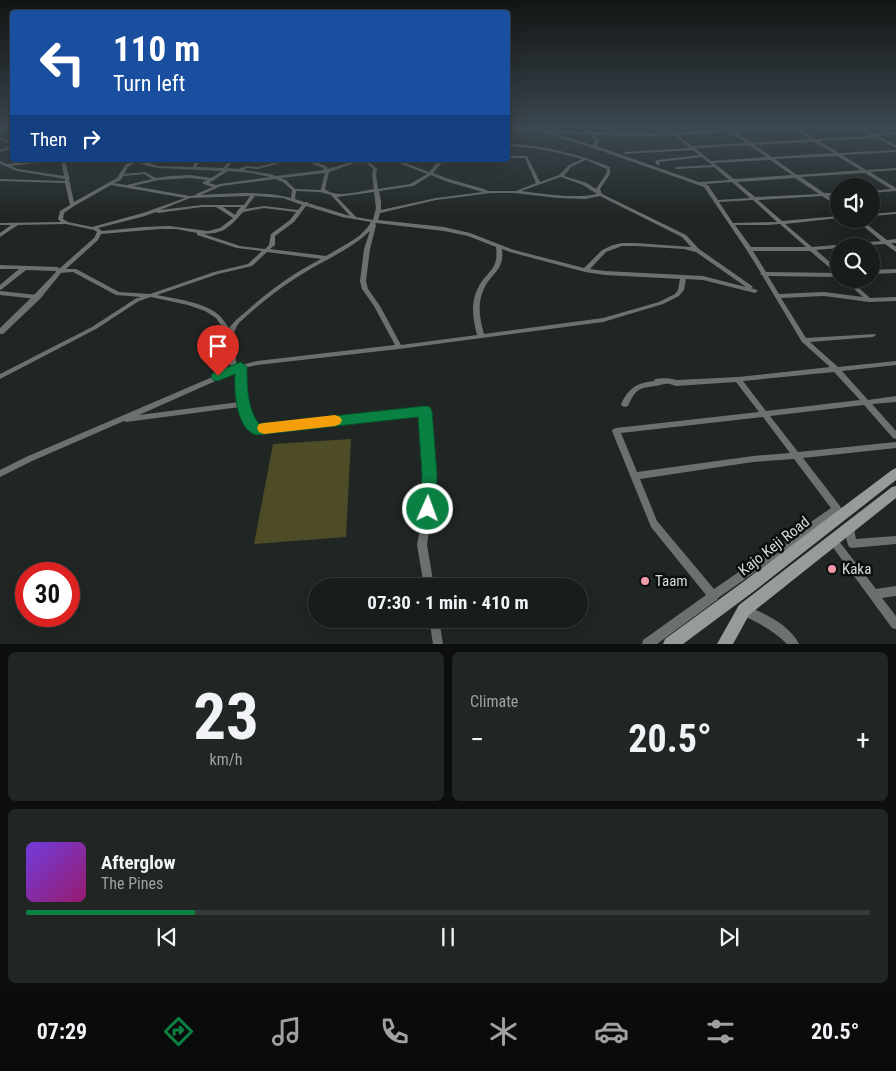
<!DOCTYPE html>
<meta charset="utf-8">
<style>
body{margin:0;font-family:"Roboto Condensed",sans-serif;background:#212524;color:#f1f3f6;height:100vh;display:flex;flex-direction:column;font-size:19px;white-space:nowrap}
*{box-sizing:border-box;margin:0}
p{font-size:16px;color:#9fa1a3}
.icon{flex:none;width:28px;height:28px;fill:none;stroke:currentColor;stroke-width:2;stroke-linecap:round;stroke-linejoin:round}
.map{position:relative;height:644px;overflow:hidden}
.panel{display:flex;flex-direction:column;gap:8px;padding:8px;background:#0d0f0f;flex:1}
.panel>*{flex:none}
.banner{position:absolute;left:10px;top:10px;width:500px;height:152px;border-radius:5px;box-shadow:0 5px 20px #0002,0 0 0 1px #363a3a;background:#1a4fa0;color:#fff;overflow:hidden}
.fabs{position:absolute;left:830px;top:178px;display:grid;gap:10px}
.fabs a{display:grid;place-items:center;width:50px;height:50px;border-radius:50%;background:#181c1b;box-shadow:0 5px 20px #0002,0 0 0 1px #363a3a;font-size:25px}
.speed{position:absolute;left:15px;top:562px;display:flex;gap:10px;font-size:25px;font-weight:700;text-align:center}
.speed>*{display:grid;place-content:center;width:65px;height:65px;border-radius:50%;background:#181c1b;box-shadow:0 5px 20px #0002,0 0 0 1px #363a3a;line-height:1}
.speed .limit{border:8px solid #d22;background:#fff;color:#111}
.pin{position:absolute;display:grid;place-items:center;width:42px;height:42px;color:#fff;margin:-51px -21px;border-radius:50% 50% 50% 0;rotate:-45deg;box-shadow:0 0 5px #0007}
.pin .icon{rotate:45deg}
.me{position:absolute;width:55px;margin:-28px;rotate:2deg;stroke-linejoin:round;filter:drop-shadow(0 0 4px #0008)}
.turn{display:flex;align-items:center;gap:18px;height:105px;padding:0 20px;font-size:22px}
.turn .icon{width:65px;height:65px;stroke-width:2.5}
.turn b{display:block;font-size:35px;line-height:42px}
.then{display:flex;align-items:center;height:48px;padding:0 20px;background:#0003;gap:10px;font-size:19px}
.big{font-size:38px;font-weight:700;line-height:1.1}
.panel .widget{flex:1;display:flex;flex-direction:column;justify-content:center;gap:8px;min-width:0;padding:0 18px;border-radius:8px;background:#212524}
.panel .dial{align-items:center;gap:0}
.dial b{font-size:65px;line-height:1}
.song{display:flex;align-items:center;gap:15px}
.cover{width:60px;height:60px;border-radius:8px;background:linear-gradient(135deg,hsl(260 70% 55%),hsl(320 70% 35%))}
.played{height:5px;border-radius:2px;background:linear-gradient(90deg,#0b8043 20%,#363a3a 20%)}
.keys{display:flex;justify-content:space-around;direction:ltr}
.heat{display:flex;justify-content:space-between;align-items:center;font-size:28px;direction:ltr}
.panel .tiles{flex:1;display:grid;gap:8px;grid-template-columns:1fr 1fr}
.widget:last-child{grid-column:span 2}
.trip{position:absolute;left:308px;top:578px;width:280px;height:50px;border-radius:25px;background:#181c1b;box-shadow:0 5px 20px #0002,0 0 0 1px #363a3a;font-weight:700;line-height:50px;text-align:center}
.dock{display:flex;height:80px;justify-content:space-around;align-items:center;background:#0a0b0b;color:#9fa1a3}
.dock .icon{width:35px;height:35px}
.dock .selected{color:#0b8043}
.dock b{font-size:22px;color:#f1f3f6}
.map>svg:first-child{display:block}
</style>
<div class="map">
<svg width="896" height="644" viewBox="0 0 896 644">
<rect width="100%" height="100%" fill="#202624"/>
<path fill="#4d4c27" d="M351 439 346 537 254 544 273 444Z"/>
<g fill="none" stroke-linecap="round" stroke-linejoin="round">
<path fill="#6d7070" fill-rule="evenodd" d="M584 127H588L592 132 645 134 638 127H642L649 134 671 133 664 127H668L675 132 728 130 724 127H728L732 130 804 127 803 128H798L816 139 872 136 856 127H860L874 134 896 132V134L878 136 896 145V148L876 138 819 141 839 153 896 150V152L842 155 866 170 896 168V170L870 172 896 188V191L871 193V191L891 189 865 173 801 177 824 193H839V195L828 196 839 204V207L822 196 758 200 782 221 839 216V218L785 224 812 247 881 241 855 219H860L887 240 896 239V243H891L896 247V252L885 244 856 246H839V248L816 250 839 270V277L768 276 779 294 824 292 863 297 843 279H849L870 298 896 297V301L869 302 824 296 781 298 806 338 875 334 876 335 873 337 810 342 838 367 896 361V365L842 371 868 400 896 396V402L872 404 896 431V439L893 438 864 405 770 416 798 452 896 442V448L803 458 840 506 843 512 842 515 839 516 836 515 718 598 717 600 714 602 657 644H642L643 640 706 595 651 527 612 431 613 429 616 428 759 412 736 382 676 386C666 382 665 384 656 386 638 388 636 389 628 406L625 407 622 406 621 404C629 388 636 383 654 381L655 379C661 378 670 378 677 380L738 377 830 367 802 342 762 275 760 274 761 273 746 249 704 187 593 148 541 132 543 131 546 132 548 131 588 132ZM794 129 811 139 751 143 735 132ZM730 132 746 143 692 146 678 135ZM551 133 590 134 595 141 593 145ZM594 135 648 136 674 135 690 148 625 152 623 153 625 154 693 150 699 155 657 160 655 161 656 164 658 165 660 164 659 162 702 157 712 165 677 167 675 168 677 169 714 167 729 180 699 182 596 146 599 141ZM814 142 834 153 772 157 754 145ZM749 145 767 157 711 161 695 148ZM837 156 861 170 797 175 775 159ZM770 160 792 175 734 179 714 163ZM795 178 819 194 755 197 737 182ZM732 182 750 198 718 200 708 185 705 184ZM753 200 777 222 733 223 719 202ZM780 224 806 247H751L735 225H768ZM753 251H810L836 273 766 272ZM834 372 860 400 766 411 743 381ZM763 417 790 453 753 456 637 472 621 433ZM794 459 831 508 714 589 657 521 640 479 753 462Z
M0 137 12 143V145L0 139Z
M508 144C544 145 577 154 610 167V174L600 189 602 194 686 235 699 249 752 286 753 287 751 288 757 290 758 291 755 293 703 280 686 279 684 290 679 296 663 304 603 322 399 349 257 365 244 368C245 388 244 410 258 426L425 408 428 409 429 411 434 474 432 509 427 545 434 586H424L417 545 424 509 426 474 422 414 256 432C247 427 243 417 240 407L126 422 124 421 32 461 0 477V470L26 457 231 369 227 343V334L216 318 205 311 188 305 151 297 139 301 96 329 0 379V374L92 327 135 299 141 297 116 295 73 272 59 273 57 272 56 271 26 270 2 289 0 290V285L19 269H0V265L57 267 59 269 94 238 97 232 94 230 66 224 18 225 0 237V233L11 225H0V223L61 222 58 219 60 211 70 205 65 183 0 181V179L65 181V179L17 171 0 164V161L7 164 41 160H55L53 161 11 166 18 169 64 176 61 160H65L69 177 70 178 69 179 74 202 117 178 125 165 133 160H140L158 166 193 167C193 162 199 160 203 160L197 165V167L223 168 230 160H234L227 168 238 169 246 166 258 167 276 162 278 161 309 160 326 166 328 169 357 160H367L377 169 376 175 378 189 410 184 427 174 391 160H397L429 172 440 160H444L433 173 449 179 487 190V191H516L536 183 525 158H508V156H527L540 182 559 175 569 165 582 159C558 152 534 147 508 146ZM363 160 373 169 372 175 374 189C360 191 336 199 325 189L329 172ZM586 160 607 169 606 174 596 189 587 183 564 176 571 167ZM136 162 148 166 158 168 222 171 211 178 190 175 170 176 156 178 145 172 124 174 128 167ZM308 162 323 168 324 170 276 176 270 174 244 170 247 168 258 169 280 163ZM228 171 251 173 270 177 220 184 216 185 209 183ZM325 173 321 189V190L295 189 286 180 281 178ZM144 174 152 179 127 185 114 183 121 180 123 176ZM431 175 445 181 483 192 436 198 381 210V201L379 191 413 186ZM561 177 583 185 597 194C572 199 546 194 521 191ZM190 178 207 180 203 182V184L213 187 196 194V195L190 196 133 186 159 180ZM275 179 283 182 292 190 291 198C265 190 228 194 201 195L221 186ZM111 185 185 198 143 213 92 227 68 222 63 219 64 213 74 206ZM296 191 320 192 331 195 350 216 308 203V202H304L295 199ZM374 192 376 208 373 220 356 217 337 197ZM491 193H514L558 198 585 199 600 196 682 237 691 247 636 243H622L613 245 602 250 584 268 514 250 470 233 444 227 378 220 380 213 436 200ZM250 196 244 205H202L160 210 190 198ZM255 196 283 198 302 205 298 210 264 206 245 209ZM306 206 342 217 371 222 367 228 359 236 350 242 326 256 270 249 275 245V236L294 222ZM202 207H216L233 218 220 228 208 231 169 226 143 227 102 231 98 228 145 216 156 212 158 213ZM223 207H241L238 210 235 215ZM264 208 296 212 290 220 271 234 269 245 265 249 240 246 204 234 215 233 224 230 233 223 243 212ZM376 223 444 231 468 236 496 247C499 271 487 270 478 288 470 303 473 319 477 335L401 345 380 306 368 289 366 281 370 249 376 225 375 224ZM160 229H176L197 233V235L237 248 262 251 248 264 214 272 150 294 119 292 76 269H66L98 240 101 234ZM370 231 364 249 360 281 362 289 374 306 395 345 257 361 237 366C235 351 229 336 239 323 258 305 282 286 304 273 326 259 350 250 370 231ZM622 246H636L684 249 696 252 746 287 703 276 605 271 590 269 606 252ZM502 249 510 252 585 272 605 275 680 279 678 290 675 294 659 302 603 318 484 334C480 320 477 305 483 291 490 273 505 271 502 249ZM267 252 321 259C294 273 271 289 249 309 242 315 235 320 229 328 226 324 223 319 219 315 204 302 176 299 157 295L218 274 252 266ZM238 371 239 402 139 415Z
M11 146H12V148L0 152V150Z
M896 212V214L871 216V214Z
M896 269V273L871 274V270Z
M0 291 37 295 40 297 37 299 0 295Z
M850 523 853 524 856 539 896 536V544L852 548 849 547C846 541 844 530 847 524Z
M832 535 835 536 876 589 896 586V596L882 598 896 616V629L892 628 829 542 827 539 829 536Z
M744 605C762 612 790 625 799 644H787C773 630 757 622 740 614L739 610 740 606Z
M429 619H439L443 644H433Z"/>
<path fill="#6d7070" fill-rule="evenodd" d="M57 267 59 268 62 272 61 273 40 299 3 334H0V328L34 295 56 272 54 269Z"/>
<path fill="#969b9c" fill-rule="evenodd" d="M896 468V480L753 592 683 644H663L665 639 743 582 892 470Z
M896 486V498L749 615 733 644H717L739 605 892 487Z"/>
</g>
<linearGradient id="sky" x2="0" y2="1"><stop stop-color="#121514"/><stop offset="0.59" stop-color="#3c4750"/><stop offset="1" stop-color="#3c4750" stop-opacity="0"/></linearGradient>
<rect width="896" height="217" fill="url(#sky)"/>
<path fill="#0b8043" stroke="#07532c" d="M241 362 247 367C247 385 247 408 259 424L425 406 430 407 432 411 437 474 436 509 434 514 428 516 423 514 420 509 422 474 418 417 256 435C236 429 234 391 235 374L218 381 213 380 211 376 213 373Z"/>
<path fill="#f59e0b" d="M335 415 340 417 342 420 340 424 335 426 264 434 259 432 257 428 259 424 264 423Z"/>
<g fill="#f39aaa" stroke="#0b0e0d" stroke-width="2">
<circle cx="832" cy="569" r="5"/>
<circle cx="645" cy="581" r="5"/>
</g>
<g text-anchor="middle" stroke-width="5" stroke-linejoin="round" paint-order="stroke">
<g font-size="15" fill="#d7dbd9" stroke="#0b0e0d">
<text transform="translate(774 546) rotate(-38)" y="5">Kajo Keji Road</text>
</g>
<g font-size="15" fill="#d7dbd9" stroke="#0b0e0d" text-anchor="start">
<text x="842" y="574">Kaka</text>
<text x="655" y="586">Taam</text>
</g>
</g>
</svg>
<div class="fabs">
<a><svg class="icon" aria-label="sound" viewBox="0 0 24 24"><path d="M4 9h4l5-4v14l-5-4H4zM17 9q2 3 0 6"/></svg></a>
<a><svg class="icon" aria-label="search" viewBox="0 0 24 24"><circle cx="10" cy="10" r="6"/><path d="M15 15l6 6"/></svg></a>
</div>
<div class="speed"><div class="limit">30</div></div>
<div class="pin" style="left:218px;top:376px;background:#d93025"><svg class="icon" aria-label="arrive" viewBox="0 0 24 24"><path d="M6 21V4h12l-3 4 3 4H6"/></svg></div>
<svg class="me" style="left:428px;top:509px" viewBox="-20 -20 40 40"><circle r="17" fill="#0b8043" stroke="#fff" stroke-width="3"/><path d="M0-11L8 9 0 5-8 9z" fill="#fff"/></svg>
<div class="trip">07:30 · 1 min · 410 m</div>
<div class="banner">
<div class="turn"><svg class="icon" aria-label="left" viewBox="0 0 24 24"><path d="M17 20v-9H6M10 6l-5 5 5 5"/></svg><div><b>110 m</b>Turn left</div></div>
<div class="then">Then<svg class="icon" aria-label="right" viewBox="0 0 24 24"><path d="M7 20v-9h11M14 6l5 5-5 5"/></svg></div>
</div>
</div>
<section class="panel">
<div class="tiles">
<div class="widget dial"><b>23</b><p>km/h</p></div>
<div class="widget"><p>Climate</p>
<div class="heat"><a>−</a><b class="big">20.5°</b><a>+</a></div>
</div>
<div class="widget">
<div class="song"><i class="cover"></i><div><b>Afterglow</b><p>The Pines</p></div></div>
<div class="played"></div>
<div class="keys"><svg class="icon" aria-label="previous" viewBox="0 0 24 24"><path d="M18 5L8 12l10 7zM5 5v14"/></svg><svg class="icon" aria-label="pause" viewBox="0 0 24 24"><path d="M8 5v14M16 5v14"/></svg><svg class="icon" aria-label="next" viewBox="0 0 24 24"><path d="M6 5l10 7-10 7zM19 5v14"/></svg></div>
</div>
</div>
</section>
<nav class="dock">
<b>07:29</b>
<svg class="icon selected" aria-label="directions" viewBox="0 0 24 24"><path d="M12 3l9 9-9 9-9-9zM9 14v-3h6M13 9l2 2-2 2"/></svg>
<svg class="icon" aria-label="music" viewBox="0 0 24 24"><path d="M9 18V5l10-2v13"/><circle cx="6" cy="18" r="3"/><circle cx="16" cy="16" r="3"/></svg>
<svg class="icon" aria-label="phone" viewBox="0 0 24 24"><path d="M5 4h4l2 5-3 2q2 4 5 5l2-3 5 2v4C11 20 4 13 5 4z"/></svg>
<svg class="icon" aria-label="climate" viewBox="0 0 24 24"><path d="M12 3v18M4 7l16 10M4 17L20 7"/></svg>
<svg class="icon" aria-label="car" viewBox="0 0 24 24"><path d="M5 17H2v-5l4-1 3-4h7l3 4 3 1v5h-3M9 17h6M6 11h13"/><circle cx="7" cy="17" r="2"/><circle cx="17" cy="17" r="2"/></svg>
<svg class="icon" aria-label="filters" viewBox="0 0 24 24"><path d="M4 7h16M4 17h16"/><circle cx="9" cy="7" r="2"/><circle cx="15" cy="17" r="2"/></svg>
<b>20.5°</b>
</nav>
